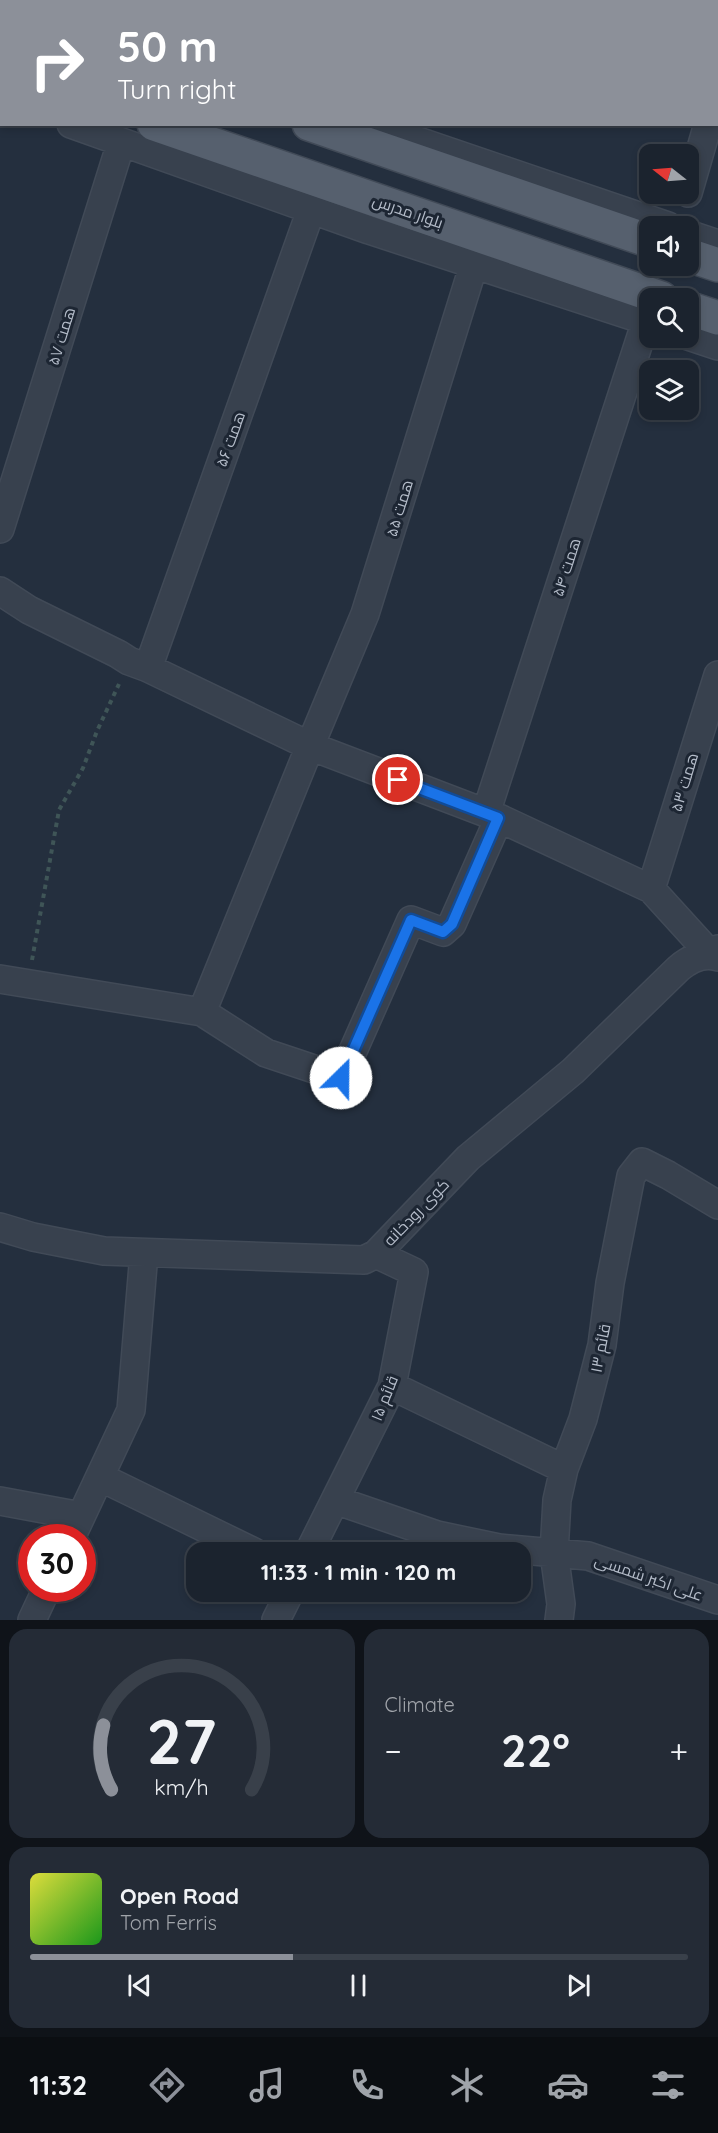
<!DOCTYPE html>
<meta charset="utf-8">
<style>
body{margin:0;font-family:Quicksand,Cairo,sans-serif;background:#242b36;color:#f1f3f6;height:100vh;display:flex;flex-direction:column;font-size:22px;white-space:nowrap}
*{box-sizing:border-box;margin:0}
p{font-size:20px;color:#a0a4aa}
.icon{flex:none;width:33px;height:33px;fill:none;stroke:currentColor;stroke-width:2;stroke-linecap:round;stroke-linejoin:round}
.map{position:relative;height:1620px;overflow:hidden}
.details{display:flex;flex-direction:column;gap:9px;padding:9px;background:#0f1319;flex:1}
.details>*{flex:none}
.banner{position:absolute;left:0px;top:0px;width:718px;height:126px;box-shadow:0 3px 9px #0003,0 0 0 2px #39404a;background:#8c9099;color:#fff;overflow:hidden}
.needle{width:39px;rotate:287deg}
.fabs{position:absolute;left:639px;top:144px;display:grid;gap:12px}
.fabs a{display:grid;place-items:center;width:60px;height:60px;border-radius:12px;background:#1b232e;box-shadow:0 3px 9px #0003,0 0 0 2px #39404a;font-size:30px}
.speed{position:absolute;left:18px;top:1524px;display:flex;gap:12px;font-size:30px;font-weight:700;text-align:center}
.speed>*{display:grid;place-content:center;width:78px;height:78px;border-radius:50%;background:#1b232e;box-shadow:0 3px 9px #0003,0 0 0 2px #39404a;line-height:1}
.speed .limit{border:9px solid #d22;background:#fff;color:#111}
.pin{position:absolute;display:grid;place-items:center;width:51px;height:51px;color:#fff;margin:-26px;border:3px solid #fff;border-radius:50%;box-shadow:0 2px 6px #0007}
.me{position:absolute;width:66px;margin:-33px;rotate:23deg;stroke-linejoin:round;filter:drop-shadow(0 0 4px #0008)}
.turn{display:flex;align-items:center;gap:21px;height:126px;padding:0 18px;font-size:27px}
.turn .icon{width:78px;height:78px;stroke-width:2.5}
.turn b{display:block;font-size:42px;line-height:51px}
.big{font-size:45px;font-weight:700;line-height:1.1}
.details .card{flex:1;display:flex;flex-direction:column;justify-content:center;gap:9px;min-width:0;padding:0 21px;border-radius:18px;background:#242b36}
.details .dial{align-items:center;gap:0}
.dial svg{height:156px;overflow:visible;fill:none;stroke:#39404a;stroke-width:7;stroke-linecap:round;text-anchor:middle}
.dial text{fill:#f1f3f6;stroke:none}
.song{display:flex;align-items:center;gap:18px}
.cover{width:72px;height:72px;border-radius:9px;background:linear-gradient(135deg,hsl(60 70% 55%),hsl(120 70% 35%))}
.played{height:6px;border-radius:3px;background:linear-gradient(90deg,#8c9099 40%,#39404a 40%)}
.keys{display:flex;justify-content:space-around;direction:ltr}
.heat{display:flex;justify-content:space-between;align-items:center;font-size:33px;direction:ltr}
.details .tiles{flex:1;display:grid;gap:9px;grid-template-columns:1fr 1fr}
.card:last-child{grid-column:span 2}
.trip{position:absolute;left:186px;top:1542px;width:345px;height:60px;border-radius:18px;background:#1b232e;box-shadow:0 3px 9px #0003,0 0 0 2px #39404a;font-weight:700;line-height:60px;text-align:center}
.menu{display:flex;height:96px;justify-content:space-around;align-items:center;background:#0b0e12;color:#a0a4aa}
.menu .icon{width:42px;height:42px}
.menu .current{color:#8c9099}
.menu b{font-size:27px;color:#f1f3f6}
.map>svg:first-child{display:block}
</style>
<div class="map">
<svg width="718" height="1620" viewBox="0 0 718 1620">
<rect width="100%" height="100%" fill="#242f3e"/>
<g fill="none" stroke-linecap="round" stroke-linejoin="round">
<defs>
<path id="minor" d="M0 0 3 2
M167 2 168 0
M552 2 553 0
M717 94 718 91
M0 99H2
M71 124 369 230 650 322
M368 124 668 226
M688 193 708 124
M688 234 718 244
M688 336 718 346
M0 529 121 143
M0 591 29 610 118 654 129 661 148 668 310 746 499 818 651 889 711 955 718 949
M148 668 311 210
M486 813 646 321
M651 889 718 675
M0 979 202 1012 310 746 365 614 474 264
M202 1012 266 1053 341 1078 411 920 443 932 452 924 499 818
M0 1227 33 1237 104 1251 364 1260 376 1254 468 1158 573 1071 679 968C690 959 703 952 718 957
M392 1386 564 1469
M100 1477 254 1552
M335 1500 437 1535 499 1548 588 1556 718 1600
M0 1501 81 1516
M71 1538 131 1410 144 1253
M309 1552 392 1386 414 1272 376 1254
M32 1620 47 1588
M276 1620 290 1592
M559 1620 561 1604 554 1553 557 1500 564 1469 583 1419 602 1345 610 1283 631 1176 642 1162 668 1175 718 1205"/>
<path id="major" d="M0 19H2
M0 70 2 71
M154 124 661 298
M309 124 650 241
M688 255 718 265
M688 308 718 318"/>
</defs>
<use href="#minor" stroke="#414a57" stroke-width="30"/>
<use href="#major" stroke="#414a57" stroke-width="36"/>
<path stroke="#3f5557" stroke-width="4" stroke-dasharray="4.5 4.5" stroke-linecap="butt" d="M32 960 59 810 83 768 97 731 119 684"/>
<use href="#minor" stroke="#38414e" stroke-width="27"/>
<use href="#major" stroke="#56606e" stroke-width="33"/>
</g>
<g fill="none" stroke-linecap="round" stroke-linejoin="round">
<defs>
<path id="route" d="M341 1078 411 920 443 932 452 924 498 818 398 780"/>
</defs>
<use href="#route" stroke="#114b97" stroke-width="15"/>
<use href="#route" stroke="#1a73e8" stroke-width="10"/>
</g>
<g text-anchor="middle" stroke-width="6" stroke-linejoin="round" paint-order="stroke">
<g font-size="16" fill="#b4bcc9" stroke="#1d2633">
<text transform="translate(408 211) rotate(19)" y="6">بلوار مدرس</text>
<text transform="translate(61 336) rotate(-73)" y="6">همت ۵۷</text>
<text transform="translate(230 439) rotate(-70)" y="6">همت ۵۶</text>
<text transform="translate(399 508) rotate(-73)" y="6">همت ۵۵</text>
<text transform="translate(566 567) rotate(-72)" y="6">همت ۵۴</text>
<text transform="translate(684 782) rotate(-73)" y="6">همت ۵۳</text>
<text transform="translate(416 1212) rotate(-46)" y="6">کوی رودخانه</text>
<text transform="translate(600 1348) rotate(-79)" y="6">قائم ۱۳</text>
<text transform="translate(384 1398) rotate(-68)" y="6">قائم ۱۵</text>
<text transform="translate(649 1577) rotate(19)" y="6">علی اکبر شمسی</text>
</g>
</g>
</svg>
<div class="fabs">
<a><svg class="needle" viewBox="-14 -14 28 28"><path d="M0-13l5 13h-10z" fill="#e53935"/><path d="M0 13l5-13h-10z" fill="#a0a4aa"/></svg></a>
<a><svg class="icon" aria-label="sound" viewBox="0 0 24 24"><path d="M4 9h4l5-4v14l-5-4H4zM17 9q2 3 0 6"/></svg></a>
<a><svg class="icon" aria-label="search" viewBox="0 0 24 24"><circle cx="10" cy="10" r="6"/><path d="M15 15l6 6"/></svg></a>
<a><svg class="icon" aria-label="layers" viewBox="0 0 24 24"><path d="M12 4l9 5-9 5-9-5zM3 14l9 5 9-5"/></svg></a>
</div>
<div class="speed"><div class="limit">30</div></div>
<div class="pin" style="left:398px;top:780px;background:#d93025"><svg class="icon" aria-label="arrive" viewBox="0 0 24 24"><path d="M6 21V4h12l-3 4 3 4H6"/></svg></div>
<svg class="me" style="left:341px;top:1078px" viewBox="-20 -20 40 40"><circle r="19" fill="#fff"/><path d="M0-13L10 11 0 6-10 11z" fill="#1a73e8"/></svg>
<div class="trip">11:33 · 1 min · 120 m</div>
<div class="banner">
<div class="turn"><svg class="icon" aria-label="right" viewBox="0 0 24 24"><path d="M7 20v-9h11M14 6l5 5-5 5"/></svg><div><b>50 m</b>Turn right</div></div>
</div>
</div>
<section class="details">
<div class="tiles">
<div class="card dial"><svg viewBox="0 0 100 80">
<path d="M14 69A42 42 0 1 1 86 69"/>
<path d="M14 69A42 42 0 0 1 10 36" stroke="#8c9099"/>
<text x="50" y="56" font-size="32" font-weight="700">27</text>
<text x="50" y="72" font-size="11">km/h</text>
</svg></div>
<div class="card"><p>Climate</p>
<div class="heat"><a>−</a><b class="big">22°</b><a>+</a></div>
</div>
<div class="card">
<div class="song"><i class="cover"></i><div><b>Open Road</b><p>Tom Ferris</p></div></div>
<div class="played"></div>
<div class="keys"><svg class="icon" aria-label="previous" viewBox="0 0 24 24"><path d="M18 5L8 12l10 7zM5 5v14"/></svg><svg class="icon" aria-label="pause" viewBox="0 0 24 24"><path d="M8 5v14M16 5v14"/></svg><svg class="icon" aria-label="next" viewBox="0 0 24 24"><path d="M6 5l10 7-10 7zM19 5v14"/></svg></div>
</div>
</div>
</section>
<nav class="menu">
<b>11:32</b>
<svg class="icon current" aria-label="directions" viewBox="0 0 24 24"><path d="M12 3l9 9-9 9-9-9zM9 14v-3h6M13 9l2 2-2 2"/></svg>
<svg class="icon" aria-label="music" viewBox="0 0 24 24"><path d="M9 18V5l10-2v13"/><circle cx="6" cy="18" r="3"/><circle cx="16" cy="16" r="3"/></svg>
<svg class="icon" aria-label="phone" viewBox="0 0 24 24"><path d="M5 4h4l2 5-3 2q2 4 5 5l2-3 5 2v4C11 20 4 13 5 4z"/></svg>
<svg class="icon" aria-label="climate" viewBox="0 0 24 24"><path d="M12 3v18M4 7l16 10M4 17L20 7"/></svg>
<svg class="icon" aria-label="car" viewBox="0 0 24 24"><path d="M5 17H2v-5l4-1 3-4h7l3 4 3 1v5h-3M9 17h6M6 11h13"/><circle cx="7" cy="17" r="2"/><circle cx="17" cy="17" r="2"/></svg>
<svg class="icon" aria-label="filters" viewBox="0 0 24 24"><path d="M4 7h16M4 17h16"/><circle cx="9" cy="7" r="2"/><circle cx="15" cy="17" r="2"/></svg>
</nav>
